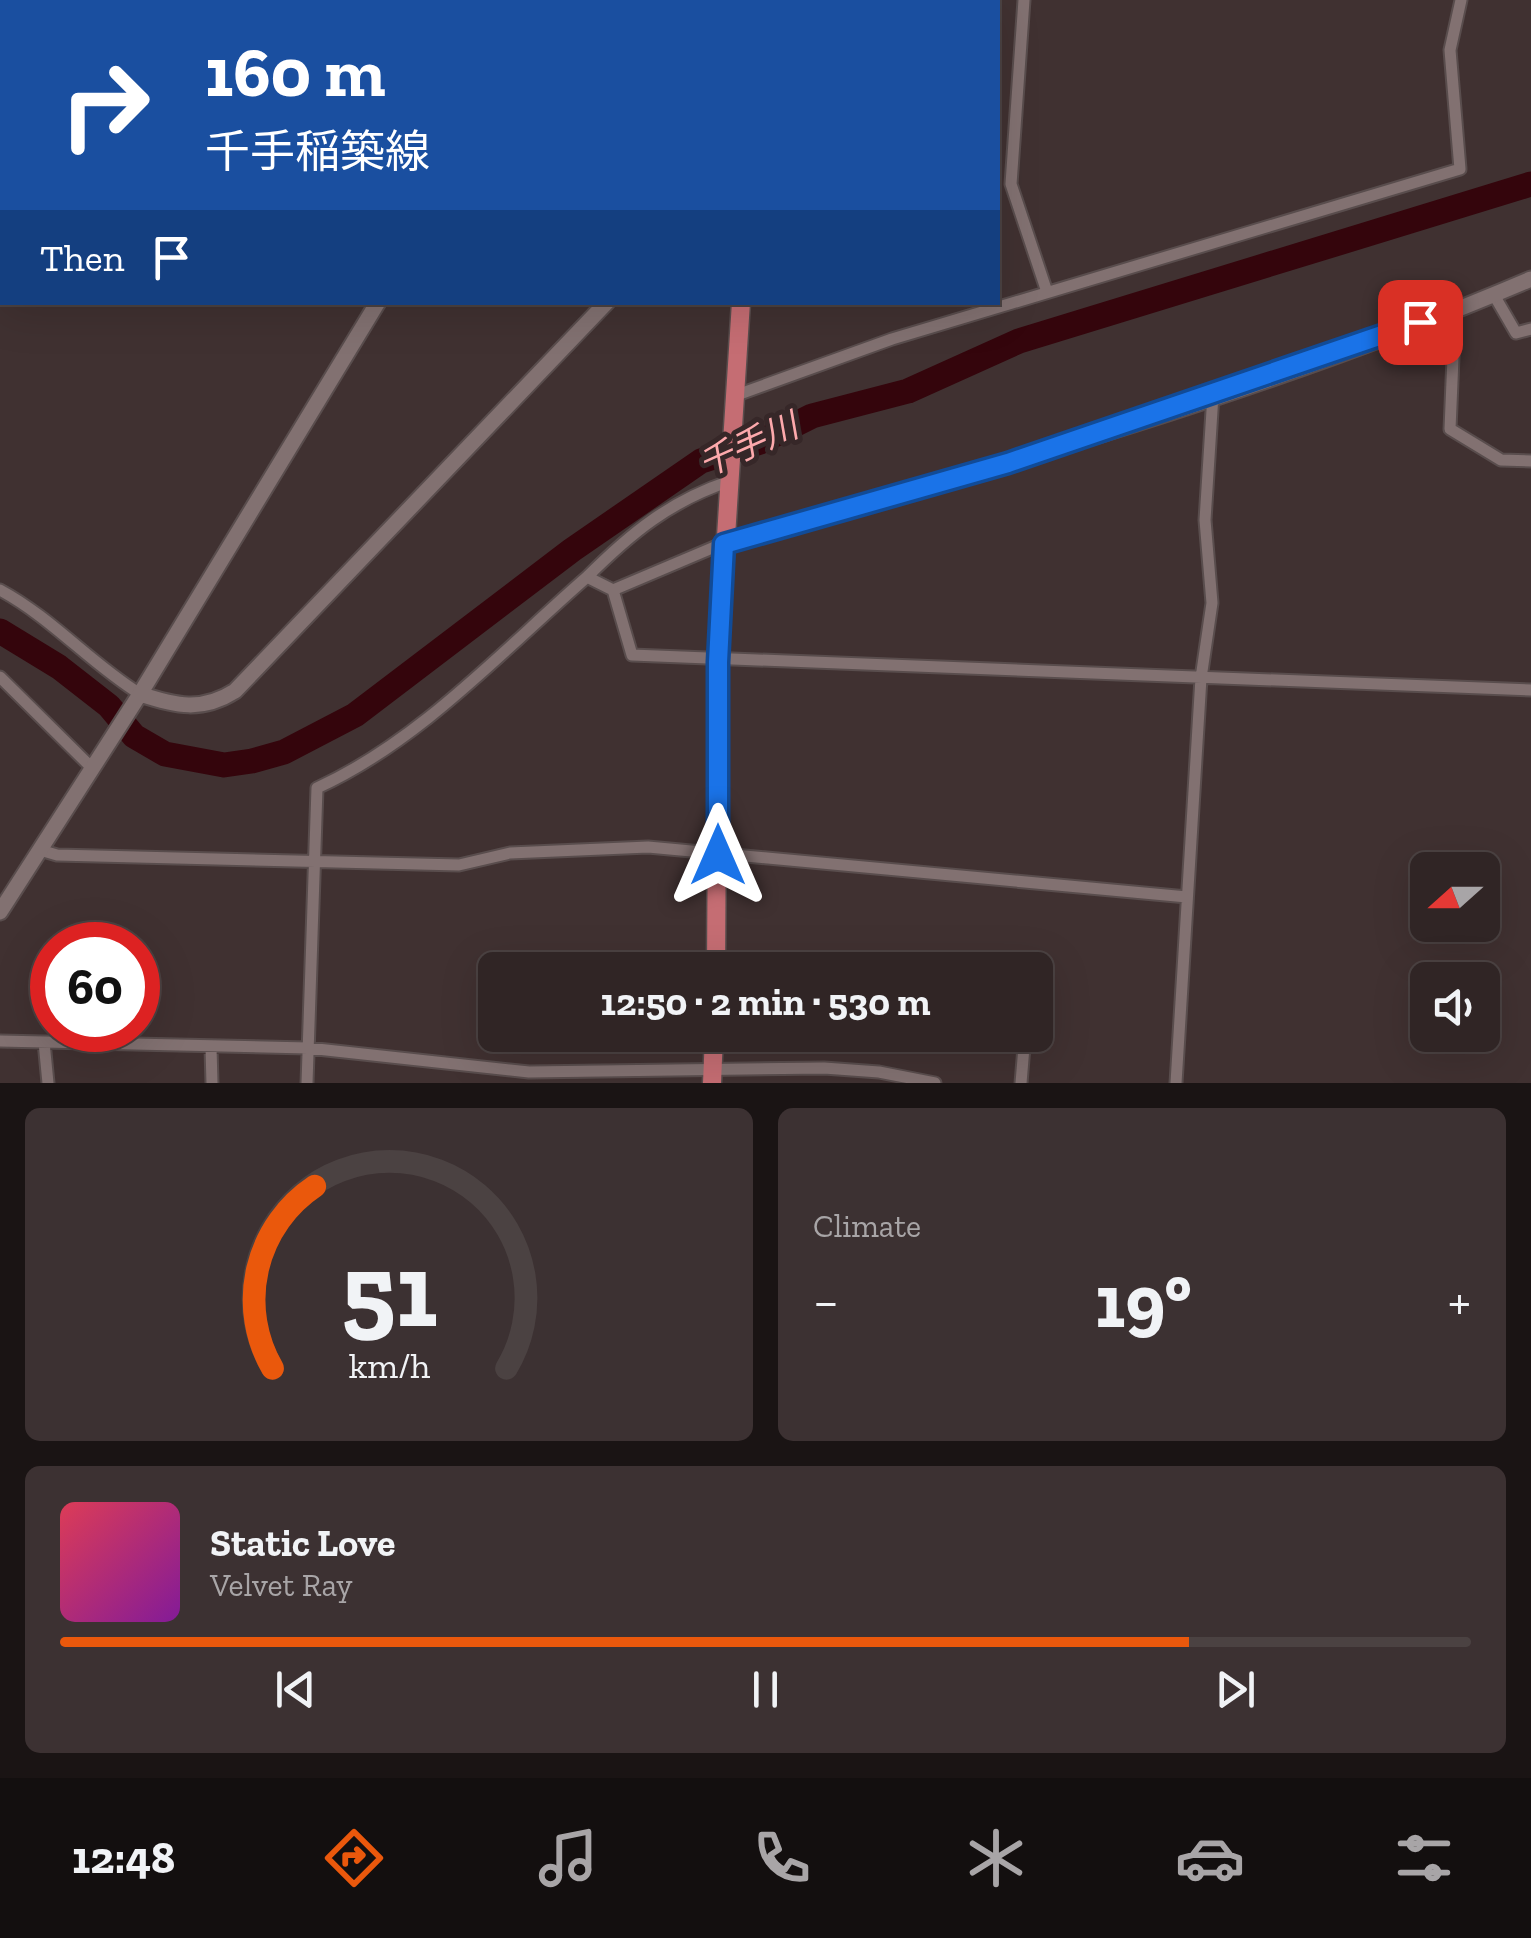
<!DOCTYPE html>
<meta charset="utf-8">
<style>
body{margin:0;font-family:"Zilla Slab","Noto Sans JP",serif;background:#3c3132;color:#f1f3f6;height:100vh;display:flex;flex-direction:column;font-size:38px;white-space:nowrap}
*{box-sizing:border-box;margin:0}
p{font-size:32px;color:#a8a5a7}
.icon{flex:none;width:55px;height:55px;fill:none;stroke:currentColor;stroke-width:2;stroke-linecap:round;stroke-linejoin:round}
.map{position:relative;height:1083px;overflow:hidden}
.side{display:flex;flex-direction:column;gap:25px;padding:25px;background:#1a1414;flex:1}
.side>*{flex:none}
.top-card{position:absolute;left:0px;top:0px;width:1000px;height:305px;box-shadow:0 10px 40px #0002,0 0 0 2px #4b4242;background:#1a4fa0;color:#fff;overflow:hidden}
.needle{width:65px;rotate:249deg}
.buttons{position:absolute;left:1410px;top:852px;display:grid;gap:20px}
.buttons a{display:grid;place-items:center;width:90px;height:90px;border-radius:15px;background:#302525;box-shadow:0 10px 40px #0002,0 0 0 2px #4b4242;font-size:50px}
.speed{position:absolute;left:30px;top:922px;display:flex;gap:20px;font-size:50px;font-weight:700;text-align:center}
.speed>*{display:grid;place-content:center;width:130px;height:130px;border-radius:50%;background:#302525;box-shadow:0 10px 40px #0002,0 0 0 2px #4b4242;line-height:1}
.speed .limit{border:15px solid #d22;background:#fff;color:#111}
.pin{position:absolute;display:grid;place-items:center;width:85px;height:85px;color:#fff;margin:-42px;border-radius:20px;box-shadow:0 5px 15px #0006}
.me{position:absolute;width:110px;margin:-55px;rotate:0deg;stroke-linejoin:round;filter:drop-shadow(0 0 8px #0008)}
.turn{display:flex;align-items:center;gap:35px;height:210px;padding:0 40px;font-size:45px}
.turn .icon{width:130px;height:130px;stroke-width:2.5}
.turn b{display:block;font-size:70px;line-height:85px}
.then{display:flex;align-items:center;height:95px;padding:0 40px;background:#0003;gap:20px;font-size:38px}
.big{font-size:75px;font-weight:700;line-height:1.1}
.side .tile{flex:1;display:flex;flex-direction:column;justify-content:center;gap:15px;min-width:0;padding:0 35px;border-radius:15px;background:#3c3132}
.side .dial{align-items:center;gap:0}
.dial svg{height:260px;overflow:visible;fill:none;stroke:#4b4242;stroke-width:7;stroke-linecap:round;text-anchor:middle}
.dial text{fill:#f1f3f6;stroke:none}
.song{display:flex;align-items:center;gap:30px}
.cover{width:120px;height:120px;border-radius:15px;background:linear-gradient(135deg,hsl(350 70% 55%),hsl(290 70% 35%))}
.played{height:10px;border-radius:5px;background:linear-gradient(90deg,#ea580c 80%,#4b4242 80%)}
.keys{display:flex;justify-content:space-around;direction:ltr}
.heat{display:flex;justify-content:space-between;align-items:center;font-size:55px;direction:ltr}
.side .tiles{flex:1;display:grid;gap:25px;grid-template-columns:1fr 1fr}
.tile:last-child{grid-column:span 2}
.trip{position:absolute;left:478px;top:952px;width:575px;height:100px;border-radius:15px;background:#302525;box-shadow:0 10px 40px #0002,0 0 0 2px #4b4242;font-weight:700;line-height:100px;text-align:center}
.tabs{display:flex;height:160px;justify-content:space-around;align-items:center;background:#130f0f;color:#a8a5a7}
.tabs .icon{width:70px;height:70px}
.tabs .current{color:#ea580c}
.tabs b{font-size:45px;color:#f1f3f6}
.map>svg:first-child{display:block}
</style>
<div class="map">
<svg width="1531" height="1083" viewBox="0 0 1531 1083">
<rect width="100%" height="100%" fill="#403131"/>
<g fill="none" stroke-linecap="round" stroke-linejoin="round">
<path stroke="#34050c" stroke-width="25" d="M0 631 59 667 109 706 134 736 165 754 224 765 252 761 284 752 355 715 572 550 701 461 760 442 812 416 908 391 1019 341 1531 184"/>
<defs>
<path id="street" d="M1 0 2 10
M786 0 788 2
M1024 0 1011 184 1047 292
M0 270 2 268
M1494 295 1516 333 1531 329
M1455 310 1450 429 1501 460 1531 461
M737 395 892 339 1460 169 1450 50 1461 0
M587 577C631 533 670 501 730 481
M0 590C52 618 90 663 140 694
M613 590 632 655 1531 690
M0 677 92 768
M40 850 57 855 459 865 510 853 648 847 1187 897
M0 1041 308 1048 529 1072 824 1068 879 1072 935 1083
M44 1042 48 1083
M211 1048 212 1083
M307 1083 317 788C420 741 502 651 587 577L613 590 724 543
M1021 1083 1025 1035
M1176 1083 1201 678 1212 603 1205 520 1213 395"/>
<path id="secondary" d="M464 2V0
M887 2 889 0
M724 543C996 468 1271 390 1531 279
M140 694C176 706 202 712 235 691L607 302
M0 912 140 694 378 302"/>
<path id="primary" d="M750 0V2
M716 970 718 662 741 302
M712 1083 714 1035"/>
</defs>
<use href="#street" stroke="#594d4d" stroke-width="15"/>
<use href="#secondary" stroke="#594d4d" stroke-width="19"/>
<use href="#primary" stroke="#594d4d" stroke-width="21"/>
<use href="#street" stroke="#827171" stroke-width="11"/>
<use href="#secondary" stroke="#827171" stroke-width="15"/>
<use href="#primary" stroke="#c56d73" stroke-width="18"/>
</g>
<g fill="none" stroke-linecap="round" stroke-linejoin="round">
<defs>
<path id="route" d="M718 855V662L724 544 1008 463 1420 322"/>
</defs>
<use href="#route" stroke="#114b97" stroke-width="25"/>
<use href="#route" stroke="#1a73e8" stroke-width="18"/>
</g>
<g text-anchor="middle" stroke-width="10" stroke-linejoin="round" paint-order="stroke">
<g font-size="35" font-style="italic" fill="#fda9ac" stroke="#362728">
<text transform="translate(748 445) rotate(-24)" y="12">千手川</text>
</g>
</g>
</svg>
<div class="buttons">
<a><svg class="needle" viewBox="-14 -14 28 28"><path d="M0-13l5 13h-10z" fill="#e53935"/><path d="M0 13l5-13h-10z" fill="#a8a5a7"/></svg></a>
<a><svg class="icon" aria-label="sound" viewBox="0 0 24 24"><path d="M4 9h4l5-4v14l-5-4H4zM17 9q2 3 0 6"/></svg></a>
</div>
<div class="speed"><div class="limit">60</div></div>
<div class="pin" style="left:1420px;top:322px;background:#d93025"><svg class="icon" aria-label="arrive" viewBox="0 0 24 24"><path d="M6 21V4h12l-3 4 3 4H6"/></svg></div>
<svg class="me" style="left:718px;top:855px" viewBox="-20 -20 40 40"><path d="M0-17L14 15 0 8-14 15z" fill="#1a73e8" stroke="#fff" stroke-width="4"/></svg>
<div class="trip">12:50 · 2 min · 530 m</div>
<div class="top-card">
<div class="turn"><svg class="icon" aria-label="right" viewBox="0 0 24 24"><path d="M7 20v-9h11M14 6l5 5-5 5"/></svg><div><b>160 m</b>千手稲築線</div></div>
<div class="then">Then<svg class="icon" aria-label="arrive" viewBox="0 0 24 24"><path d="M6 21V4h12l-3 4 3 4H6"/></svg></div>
</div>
</div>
<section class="side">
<div class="tiles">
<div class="tile dial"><svg viewBox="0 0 100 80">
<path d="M14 69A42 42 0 1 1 86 69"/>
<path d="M14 69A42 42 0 0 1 27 13" stroke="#ea580c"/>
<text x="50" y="56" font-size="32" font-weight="700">51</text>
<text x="50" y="72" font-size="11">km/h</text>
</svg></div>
<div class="tile"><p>Climate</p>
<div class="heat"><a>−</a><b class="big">19°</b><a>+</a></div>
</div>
<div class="tile">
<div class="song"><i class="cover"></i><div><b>Static Love</b><p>Velvet Ray</p></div></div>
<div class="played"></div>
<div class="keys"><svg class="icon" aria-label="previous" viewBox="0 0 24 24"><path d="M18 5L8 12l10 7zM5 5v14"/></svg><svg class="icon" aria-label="pause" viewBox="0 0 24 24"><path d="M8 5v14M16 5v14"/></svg><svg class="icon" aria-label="next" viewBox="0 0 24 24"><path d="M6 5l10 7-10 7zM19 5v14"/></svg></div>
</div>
</div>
</section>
<nav class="tabs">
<b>12:48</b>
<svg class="icon current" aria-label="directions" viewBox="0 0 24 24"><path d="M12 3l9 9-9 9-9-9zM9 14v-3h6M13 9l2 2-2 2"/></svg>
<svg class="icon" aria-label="music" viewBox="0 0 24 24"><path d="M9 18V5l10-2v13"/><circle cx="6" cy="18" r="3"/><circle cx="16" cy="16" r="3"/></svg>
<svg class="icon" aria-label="phone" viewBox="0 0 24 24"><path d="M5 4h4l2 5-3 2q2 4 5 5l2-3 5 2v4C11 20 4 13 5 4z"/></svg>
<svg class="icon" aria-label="climate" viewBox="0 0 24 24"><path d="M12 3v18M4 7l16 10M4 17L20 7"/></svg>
<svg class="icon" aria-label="car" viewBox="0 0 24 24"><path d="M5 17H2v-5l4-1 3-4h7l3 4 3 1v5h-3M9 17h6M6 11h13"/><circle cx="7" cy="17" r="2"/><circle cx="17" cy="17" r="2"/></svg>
<svg class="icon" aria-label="filters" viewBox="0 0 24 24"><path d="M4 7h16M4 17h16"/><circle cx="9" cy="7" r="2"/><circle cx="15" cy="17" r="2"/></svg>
</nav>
